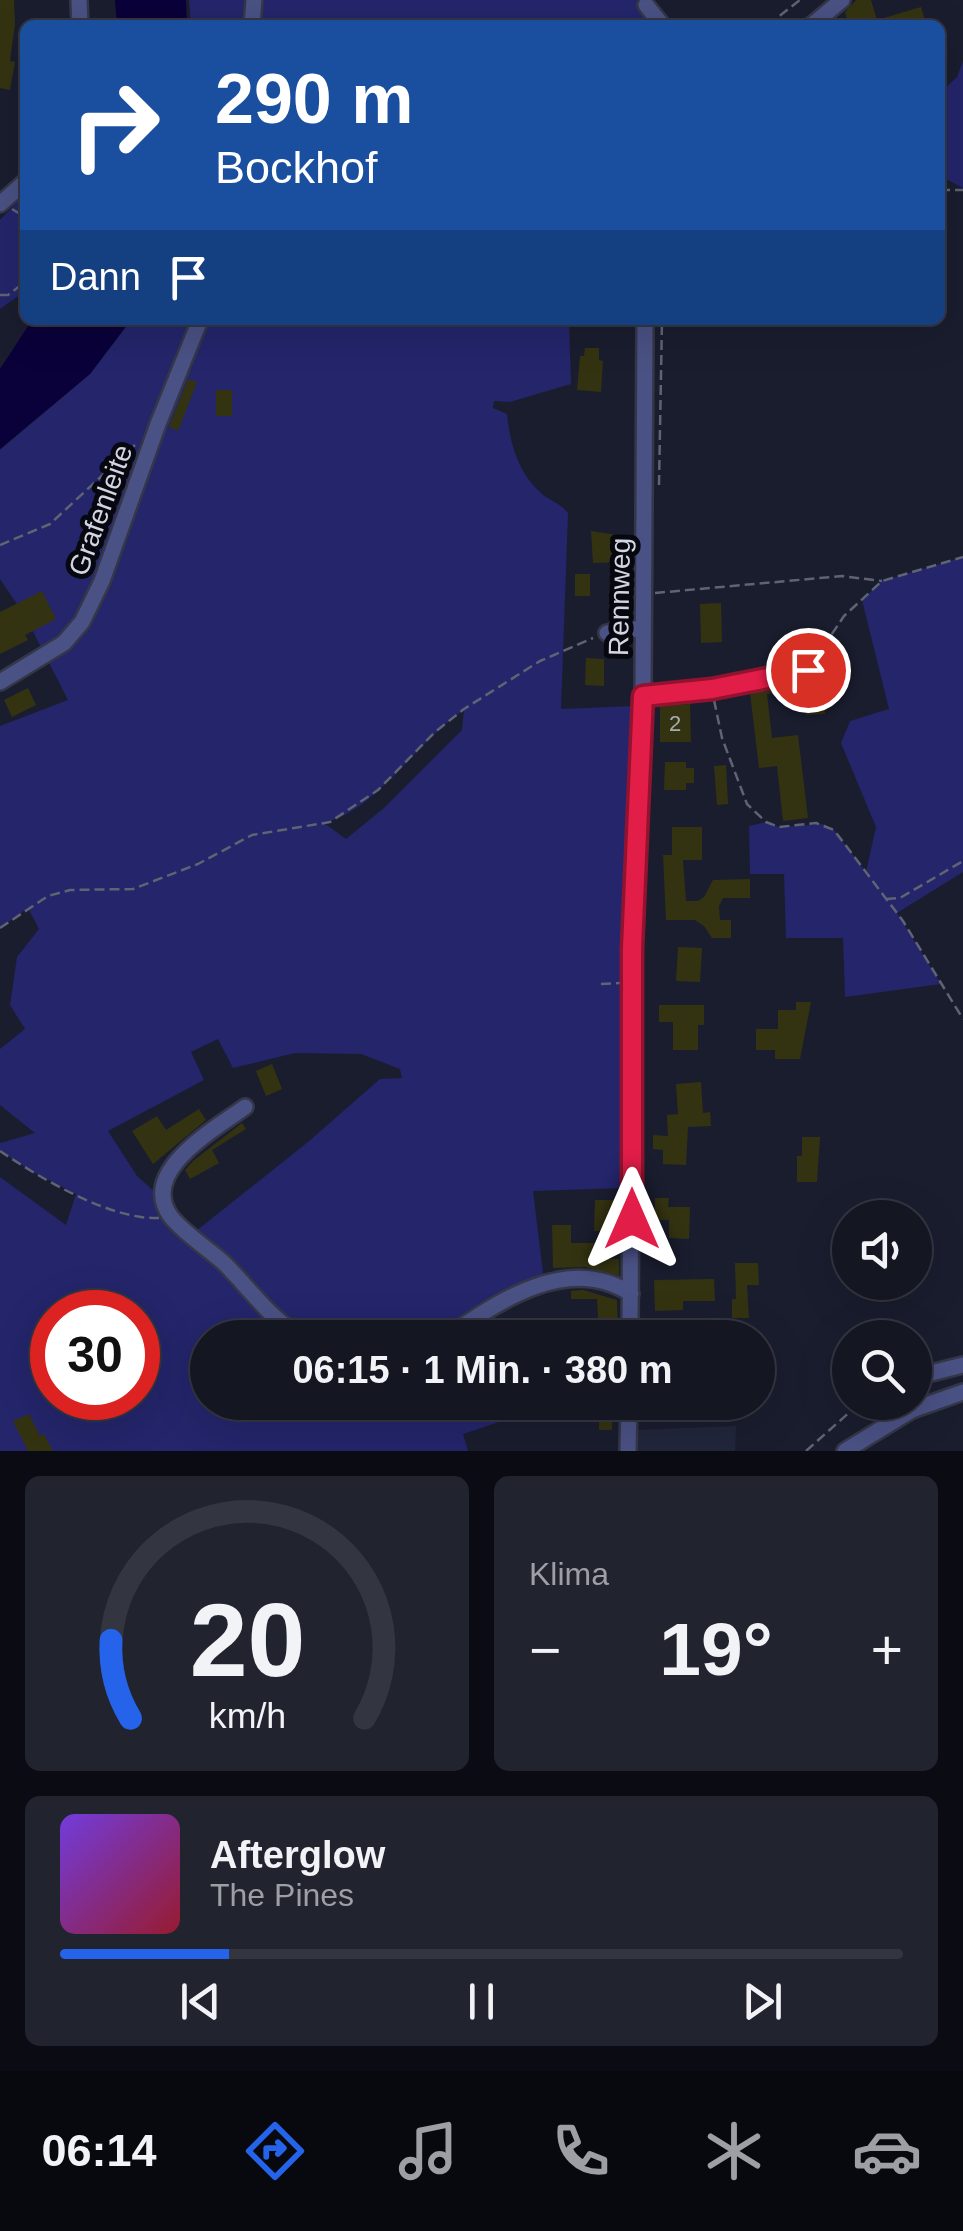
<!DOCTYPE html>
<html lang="de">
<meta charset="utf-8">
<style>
body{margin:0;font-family:Arial,sans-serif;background:#21232f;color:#f1f3f6;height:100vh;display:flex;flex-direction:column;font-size:38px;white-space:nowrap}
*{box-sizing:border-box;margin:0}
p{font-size:32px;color:#9d9fa5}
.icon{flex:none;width:55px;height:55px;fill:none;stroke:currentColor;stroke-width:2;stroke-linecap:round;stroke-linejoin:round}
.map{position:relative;height:1451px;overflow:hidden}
.drawer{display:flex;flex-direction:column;gap:25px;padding:25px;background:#0b0c13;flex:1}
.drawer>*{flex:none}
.banner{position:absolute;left:20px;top:20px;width:925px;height:305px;border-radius:15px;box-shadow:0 10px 40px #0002,0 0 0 2px #333540;background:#1a4fa0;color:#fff;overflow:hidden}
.fabs{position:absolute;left:832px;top:1200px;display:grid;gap:20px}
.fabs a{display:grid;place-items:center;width:100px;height:100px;border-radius:50%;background:#141622;box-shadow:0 10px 40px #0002,0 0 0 2px #333540;font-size:50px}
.speed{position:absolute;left:30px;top:1290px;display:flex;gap:20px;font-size:50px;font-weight:700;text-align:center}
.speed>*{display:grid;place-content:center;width:130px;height:130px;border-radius:50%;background:#141622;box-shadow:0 10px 40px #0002,0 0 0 2px #333540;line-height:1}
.speed .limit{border:15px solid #d22;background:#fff;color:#111}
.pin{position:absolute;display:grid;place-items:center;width:85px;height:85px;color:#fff;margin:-42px;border:5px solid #fff;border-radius:50%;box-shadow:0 2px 10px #0007}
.me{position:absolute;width:110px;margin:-55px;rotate:0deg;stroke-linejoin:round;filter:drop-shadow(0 0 8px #0008)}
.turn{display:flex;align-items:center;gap:35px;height:210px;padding:0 30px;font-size:45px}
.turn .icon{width:130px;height:130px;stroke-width:2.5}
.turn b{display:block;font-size:70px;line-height:85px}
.then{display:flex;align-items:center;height:95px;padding:0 30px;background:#0003;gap:20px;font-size:38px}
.big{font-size:75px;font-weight:800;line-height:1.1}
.drawer .card{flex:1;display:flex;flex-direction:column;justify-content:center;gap:15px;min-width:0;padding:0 35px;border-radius:15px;background:#21232f}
.drawer .dial{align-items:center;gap:0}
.dial svg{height:260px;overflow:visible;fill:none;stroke:#333540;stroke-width:7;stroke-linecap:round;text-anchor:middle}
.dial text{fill:#f1f3f6;stroke:none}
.song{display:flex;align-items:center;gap:30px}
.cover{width:120px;height:120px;border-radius:15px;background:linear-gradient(135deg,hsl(260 70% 55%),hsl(350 70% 35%))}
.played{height:10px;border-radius:5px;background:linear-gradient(90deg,#2563eb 20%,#333540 20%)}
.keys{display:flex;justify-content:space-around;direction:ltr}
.heat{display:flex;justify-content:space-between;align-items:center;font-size:55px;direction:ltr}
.drawer .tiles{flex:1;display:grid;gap:25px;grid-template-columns:1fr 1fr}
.card:last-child{grid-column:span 2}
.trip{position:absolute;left:190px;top:1320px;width:585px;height:100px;border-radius:50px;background:#141622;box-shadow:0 10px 40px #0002,0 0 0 2px #333540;font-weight:800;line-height:100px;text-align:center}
.tab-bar{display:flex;height:160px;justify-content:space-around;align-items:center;background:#08090e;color:#9d9fa5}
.tab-bar .icon{width:70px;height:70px}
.tab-bar .current{color:#2563eb}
.tab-bar b{font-size:45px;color:#f1f3f6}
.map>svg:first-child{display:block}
</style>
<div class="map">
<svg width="963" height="1451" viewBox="0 0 963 1451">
<rect width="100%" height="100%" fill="#1a1d2e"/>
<path fill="#22263c" d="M736 1426 735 1451H638V1430Z"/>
<path fill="#24256b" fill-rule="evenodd" d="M189 0H646L645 25H191Z
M963 61V188L948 180 940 182V93L957 77Z
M25 194V291L0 309V220Z
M131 320H569L571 384 510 402 494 401 493 408 507 414C510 443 518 473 542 494 551 501 561 504 568 513L561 709 633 706 625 1188 533 1191 544 1281 440 1337 208 1338V1402L497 1403 502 1421 463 1434 468 1451H0V1177L66 1225 76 1194 31 1171 0 1151V1143L35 1133 0 1105V1049L25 1029 10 1005 17 957 39 929 28 908 0 928V726L68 700 25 616 0 579V450L90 374ZM464 710 462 730 384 808 346 839 324 823C377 810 418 740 464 710ZM218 1039 233 1068 295 1053 361 1054 400 1069 402 1078 380 1079 308 1142 196 1231 170 1216 165 1201 137 1176 108 1131 204 1080 191 1052ZM52 1312H138V1398H52Z
M963 557V872L897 913 941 984 845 997 843 938H786L784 874H750L749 826 766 822 779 827 824 824 834 830 866 872 876 827 841 743 850 721 889 709 862 600 882 581Z"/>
<path fill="#0a003a" d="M115 0H186L187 25H117Z
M32 320H131L90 374 0 449V369Z"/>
<path fill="#343311" d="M0 0H14L15 24 10 61 15 62 10 90 0 88Z
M856 0H871L877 20 921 7 926 25H849L845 12Z
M585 348H599V360L603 361 601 392 577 390 580 356H584Z
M188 379 197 382 178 431 169 427Z
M216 390H232V416H216Z
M591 531 617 535 619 562 593 563Z
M617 563H632V588H617Z
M575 574H590V596H575Z
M42 591 56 619 25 635 28 640 0 654V612Z
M721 603 722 642 701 643 700 604Z
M586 658 604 659V686L585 685Z
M783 686 784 692 767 694 772 738 798 735 808 818 783 821 777 766 759 768 750 693Z
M28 688 36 705 12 717 4 700Z
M824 692 825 714 806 715 804 693Z
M690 704 691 742H660V706Z
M665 762H686V768H694V783H686V790H664Z
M726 765 728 804 717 805 714 766Z
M672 827H702V860H683L686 901H698L704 897 713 880 750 879V898H723L719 906 720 920H731V938H712L704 926 695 920H666L663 855H672Z
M678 947 702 948 700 982 676 981Z
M796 1002H811L800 1059H775V1050H756V1029H778V1010H796Z
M659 1005H704V1025H698V1050H673V1022H659Z
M272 1064 282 1089 266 1096 256 1071Z
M701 1082 703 1113 710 1112 711 1126 688 1127 686 1165 663 1164V1150L653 1149V1135L668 1136 667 1115 678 1114 676 1084Z
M199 1109 206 1120 153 1164 132 1131 157 1116 166 1130Z
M242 1123 246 1129 212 1150 219 1163 190 1179 185 1170 193 1161Z
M802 1137H820L817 1182H797V1156H802Z
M655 1198H669L668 1207H690L689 1239 669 1238V1220H655Z
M595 1200H615V1231H594Z
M552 1225H571V1243H596V1259H619V1276L585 1267 553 1268Z
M735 1263H758L759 1285H747L749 1318H732V1299H736Z
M714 1279 715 1301H683V1310L655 1311 654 1280Z
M583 1290 617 1300 618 1332 599 1333 597 1299H571V1291Z
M599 1406H613L612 1430H599Z
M29 1414 40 1436 44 1434 53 1451H28L13 1421Z"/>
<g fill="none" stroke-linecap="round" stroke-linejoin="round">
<defs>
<path id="minor" d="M79 0 80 25
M646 5 662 25
M252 25 254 0
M812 25 842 0
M0 204 25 182
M607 633 643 628
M0 682 64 643 82 622 102 581 158 424 200 320
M643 696 712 689 808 670
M245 1107C217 1128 137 1171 171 1217 185 1234 207 1248 224 1263 250 1289 270 1319 303 1338
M446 1338C497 1301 570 1253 631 1294
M630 1338 632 948 643 696 645 320
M915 1377 963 1365
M628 1451 629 1402
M845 1451 912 1410 963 1392"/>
</defs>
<use href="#minor" stroke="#343747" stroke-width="20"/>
<path stroke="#606372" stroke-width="2.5" stroke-dasharray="10 5" stroke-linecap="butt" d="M768 25 800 0
M940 190H963
M12 209 25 217
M0 295H8L25 282
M659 485 662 320
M0 545 50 524 135 445
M655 593 842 576 882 581
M815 659 844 616 882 581 963 557
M714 700 722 738 747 804 766 822 779 827 816 823 834 830 903 921 963 1019
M886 899 900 898 963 861
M0 928 48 896 70 890 133 889 198 864 252 835 330 822 378 790 435 732 464 709 540 661 593 638
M601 984 620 983
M0 1151C40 1178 110 1220 159 1218
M806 1451 861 1402"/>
<use href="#minor" stroke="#4a5184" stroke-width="15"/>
</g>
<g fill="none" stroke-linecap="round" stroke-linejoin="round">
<defs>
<path id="route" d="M632 1219V948L643 696 712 689 808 670"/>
</defs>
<use href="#route" stroke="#92132f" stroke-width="25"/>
<use href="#route" stroke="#e11d48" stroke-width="18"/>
</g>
<g text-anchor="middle" stroke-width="10" stroke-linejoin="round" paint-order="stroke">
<g font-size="22" fill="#aaacac">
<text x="675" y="731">2</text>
</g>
<g font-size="28" fill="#d2d4e0" stroke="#07080f">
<text transform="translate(100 510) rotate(-70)" y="10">Grafenleite</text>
<text transform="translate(619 597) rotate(-89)" y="10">Rennweg</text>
</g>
</g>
</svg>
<div class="fabs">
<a><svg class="icon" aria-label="sound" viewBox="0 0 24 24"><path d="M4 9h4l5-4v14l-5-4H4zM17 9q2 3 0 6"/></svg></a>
<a><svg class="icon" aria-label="search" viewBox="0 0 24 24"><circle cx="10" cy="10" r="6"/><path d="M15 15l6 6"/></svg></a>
</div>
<div class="speed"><div class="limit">30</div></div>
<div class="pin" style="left:808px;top:670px;background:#d93025"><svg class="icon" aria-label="arrive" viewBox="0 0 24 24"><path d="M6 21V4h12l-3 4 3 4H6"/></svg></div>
<svg class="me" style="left:632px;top:1219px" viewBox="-20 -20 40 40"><path d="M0-17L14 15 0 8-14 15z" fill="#e11d48" stroke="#fff" stroke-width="4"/></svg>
<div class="trip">06:15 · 1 Min. · 380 m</div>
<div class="banner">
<div class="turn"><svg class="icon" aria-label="right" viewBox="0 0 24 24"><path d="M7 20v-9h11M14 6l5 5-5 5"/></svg><div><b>290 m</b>Bockhof</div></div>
<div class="then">Dann<svg class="icon" aria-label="arrive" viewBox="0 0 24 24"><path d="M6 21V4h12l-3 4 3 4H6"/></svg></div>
</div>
</div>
<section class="drawer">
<div class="tiles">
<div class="card dial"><svg viewBox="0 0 100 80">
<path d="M14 69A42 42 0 1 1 86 69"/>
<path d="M14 69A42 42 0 0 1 8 45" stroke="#2563eb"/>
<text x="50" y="56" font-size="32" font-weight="700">20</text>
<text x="50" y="72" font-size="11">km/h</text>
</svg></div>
<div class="card"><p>Klima</p>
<div class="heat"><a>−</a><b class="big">19°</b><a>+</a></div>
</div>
<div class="card">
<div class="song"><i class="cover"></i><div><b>Afterglow</b><p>The Pines</p></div></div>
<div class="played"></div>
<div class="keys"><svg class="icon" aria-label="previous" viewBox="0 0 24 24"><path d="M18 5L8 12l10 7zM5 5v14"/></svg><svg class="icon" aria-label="pause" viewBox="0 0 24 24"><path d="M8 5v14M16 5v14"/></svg><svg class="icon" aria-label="next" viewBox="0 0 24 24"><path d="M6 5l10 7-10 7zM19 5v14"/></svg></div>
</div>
</div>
</section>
<nav class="tab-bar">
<b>06:14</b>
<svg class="icon current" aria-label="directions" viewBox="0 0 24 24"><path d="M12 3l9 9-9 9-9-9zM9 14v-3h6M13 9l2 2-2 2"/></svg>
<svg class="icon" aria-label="music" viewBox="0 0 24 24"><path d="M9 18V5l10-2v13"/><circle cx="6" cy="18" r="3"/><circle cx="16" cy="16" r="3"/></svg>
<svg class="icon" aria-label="phone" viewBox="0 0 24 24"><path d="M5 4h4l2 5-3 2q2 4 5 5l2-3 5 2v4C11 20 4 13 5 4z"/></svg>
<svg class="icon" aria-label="climate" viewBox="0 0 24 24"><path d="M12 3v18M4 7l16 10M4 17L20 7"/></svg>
<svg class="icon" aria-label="car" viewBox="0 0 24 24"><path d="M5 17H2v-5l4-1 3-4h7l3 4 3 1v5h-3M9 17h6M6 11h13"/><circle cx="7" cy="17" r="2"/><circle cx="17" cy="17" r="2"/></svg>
</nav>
